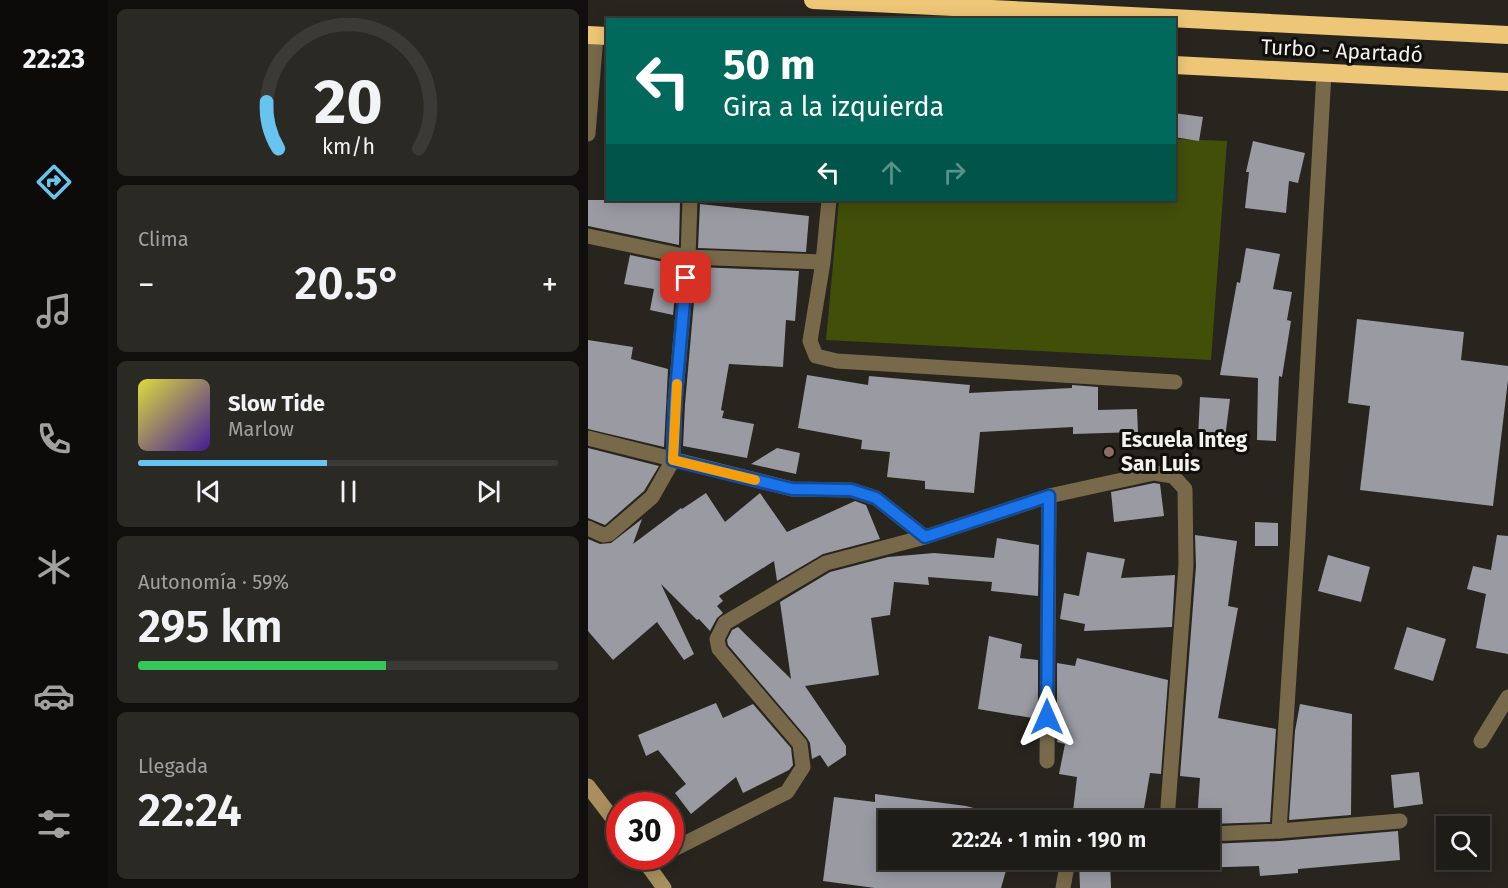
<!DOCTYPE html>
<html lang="es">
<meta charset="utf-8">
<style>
body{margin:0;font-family:"Fira Sans",sans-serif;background:#2b2924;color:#f1f3f6;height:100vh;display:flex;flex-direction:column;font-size:22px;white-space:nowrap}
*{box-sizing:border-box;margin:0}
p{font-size:20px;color:#a1a1a1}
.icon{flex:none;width:33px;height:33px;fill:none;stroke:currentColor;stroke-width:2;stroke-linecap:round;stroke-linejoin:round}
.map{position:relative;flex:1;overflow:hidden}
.drawer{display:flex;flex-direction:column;gap:9px;padding:9px;background:#100f0d;width:480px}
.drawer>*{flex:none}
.banner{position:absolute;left:18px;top:18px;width:570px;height:183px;border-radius:0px;box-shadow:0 3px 15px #0003,0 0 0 2px #3c3a36;background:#00695c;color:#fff;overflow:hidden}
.tools{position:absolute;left:848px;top:816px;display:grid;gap:12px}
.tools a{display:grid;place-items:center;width:54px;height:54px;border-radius:0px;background:#1e1c17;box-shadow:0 3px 15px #0003,0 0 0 2px #3c3a36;font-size:30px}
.speed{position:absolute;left:18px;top:792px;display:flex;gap:12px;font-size:30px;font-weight:700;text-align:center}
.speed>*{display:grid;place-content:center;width:78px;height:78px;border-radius:50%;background:#1e1c17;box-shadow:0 3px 15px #0003,0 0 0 2px #3c3a36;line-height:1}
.speed .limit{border:9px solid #d22;background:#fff;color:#111}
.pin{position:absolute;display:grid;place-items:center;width:51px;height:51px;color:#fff;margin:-26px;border-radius:12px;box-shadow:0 3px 9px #0006}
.me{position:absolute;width:66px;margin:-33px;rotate:0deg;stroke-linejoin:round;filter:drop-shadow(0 0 4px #0008)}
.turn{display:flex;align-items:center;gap:21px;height:126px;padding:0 18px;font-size:27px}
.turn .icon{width:78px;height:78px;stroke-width:2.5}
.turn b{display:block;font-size:42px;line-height:51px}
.lanes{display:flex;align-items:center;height:57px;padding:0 18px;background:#0003;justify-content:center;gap:30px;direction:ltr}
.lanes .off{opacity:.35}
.big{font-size:45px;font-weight:600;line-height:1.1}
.drawer .widget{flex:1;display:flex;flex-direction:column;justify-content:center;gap:9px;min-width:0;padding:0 21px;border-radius:9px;background:#2b2924}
.drawer .dial{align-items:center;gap:0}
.dial svg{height:156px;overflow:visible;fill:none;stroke:#3c3a36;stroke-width:7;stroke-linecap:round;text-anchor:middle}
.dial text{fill:#f1f3f6;stroke:none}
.song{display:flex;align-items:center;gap:18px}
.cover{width:72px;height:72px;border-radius:9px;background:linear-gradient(135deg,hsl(60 70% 55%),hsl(260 70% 35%))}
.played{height:6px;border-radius:3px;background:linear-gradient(90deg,#67c4ef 45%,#3c3a36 45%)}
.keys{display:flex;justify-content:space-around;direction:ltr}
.heat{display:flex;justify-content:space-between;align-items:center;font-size:33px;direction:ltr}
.charge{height:9px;border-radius:4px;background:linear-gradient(90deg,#34c759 59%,#3c3a36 0)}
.trip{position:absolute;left:290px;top:810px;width:342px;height:60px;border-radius:0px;background:#1e1c17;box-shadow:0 3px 15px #0003,0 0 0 2px #3c3a36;font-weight:600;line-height:60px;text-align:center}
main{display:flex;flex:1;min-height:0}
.tabs{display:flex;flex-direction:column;width:108px;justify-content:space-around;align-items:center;background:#0c0b09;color:#a1a1a1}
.tabs .icon{width:42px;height:42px}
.tabs .current{color:#67c4ef}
.tabs b{font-size:27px;color:#f1f3f6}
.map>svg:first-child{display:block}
</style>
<main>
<nav class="tabs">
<b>22:23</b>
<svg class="icon current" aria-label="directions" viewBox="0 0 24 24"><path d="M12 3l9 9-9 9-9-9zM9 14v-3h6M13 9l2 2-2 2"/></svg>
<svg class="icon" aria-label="music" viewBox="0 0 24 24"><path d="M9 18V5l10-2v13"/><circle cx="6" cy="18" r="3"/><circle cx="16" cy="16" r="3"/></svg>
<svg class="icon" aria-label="phone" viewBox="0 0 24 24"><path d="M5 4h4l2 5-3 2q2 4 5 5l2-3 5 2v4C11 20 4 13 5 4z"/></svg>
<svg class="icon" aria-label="climate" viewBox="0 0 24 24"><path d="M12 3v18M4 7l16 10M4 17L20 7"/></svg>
<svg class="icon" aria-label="car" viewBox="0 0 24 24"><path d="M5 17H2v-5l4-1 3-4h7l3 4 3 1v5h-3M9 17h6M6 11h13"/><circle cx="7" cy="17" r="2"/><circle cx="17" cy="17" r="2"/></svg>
<svg class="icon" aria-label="filters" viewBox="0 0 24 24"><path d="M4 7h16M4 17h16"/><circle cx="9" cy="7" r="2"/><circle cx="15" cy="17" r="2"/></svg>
</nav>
<section class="drawer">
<div class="widget dial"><svg viewBox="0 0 100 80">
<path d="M14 69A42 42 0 1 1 86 69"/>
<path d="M14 69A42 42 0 0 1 8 45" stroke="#67c4ef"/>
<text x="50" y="56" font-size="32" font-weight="700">20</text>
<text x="50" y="72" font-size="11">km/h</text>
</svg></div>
<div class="widget"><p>Clima</p>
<div class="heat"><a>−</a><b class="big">20.5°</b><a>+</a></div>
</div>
<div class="widget">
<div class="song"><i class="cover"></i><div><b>Slow Tide</b><p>Marlow</p></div></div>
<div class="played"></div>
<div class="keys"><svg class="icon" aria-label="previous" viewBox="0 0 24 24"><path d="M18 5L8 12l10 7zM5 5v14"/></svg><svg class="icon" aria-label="pause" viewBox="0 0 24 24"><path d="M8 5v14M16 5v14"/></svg><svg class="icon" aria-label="next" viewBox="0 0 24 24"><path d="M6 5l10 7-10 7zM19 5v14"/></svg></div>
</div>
<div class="widget"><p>Autonomía · 59%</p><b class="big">295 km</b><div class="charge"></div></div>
<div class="widget"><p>Llegada</p><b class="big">22:24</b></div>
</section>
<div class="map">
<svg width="920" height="888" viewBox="0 0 920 888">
<rect width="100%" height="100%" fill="#28251f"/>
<path fill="#424f09" d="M587 139 639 141 623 360 238 340 251 200H586Z"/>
<path fill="#999aa2" d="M586 113 615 117 611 141 586 137Z
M665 141 717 153 710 183 701 181 698 213 657 208 661 172H658Z
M0 200H92L91 245 0 226Z
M112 204 221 216 218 252 110 248Z
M658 248 692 254 685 289 704 292 699 320 703 321 694 377 691 376 688 441 669 440 670 378 632 375 649 282 652 283Z
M42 255 90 265 85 315 62 310 66 289 36 284Z
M109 267 211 271 207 321 198 320 195 367 141 364 133 410 136 411 134 418 166 424 159 458 95 446 97 404Z
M769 319 876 332 873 360 920 366V380L905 506 772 490 782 406 760 403Z
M0 340 45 347 43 359 80 369 76 447 0 429Z
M219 375 280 385 281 376 382 385 381 393 484 388V385L510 387V410L549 409 550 432 485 434V427L392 432 386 493 337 489V481L299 477 302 452 273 449 274 440 210 428Z
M612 397 642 399 637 438 610 437Z
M0 448 71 466 56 491 17 525 0 518Z
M189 448 212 453 208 474 163 464Z
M566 483 572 484 576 516 526 522 523 492Z
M118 493 137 522 172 493 199 532 267 501 278 505 292 539 235 554 189 581 186 561 131 596 135 601 129 606 135 613 129 618 122 631 111 619 109 620 73 584 106 654 96 660 69 622 25 660 0 631V539L12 544 23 543 54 519 45 544 93 508 94 509Z
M667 522 690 523V546H667Z
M607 535 649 541 640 606 650 608 630 718 688 729 682 822 621 824V820H609L612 778 592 776 608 566Z
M909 535 920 536V654L888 648 898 594 879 589 885 566 903 570Z
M409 538 451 545 450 596 403 591 404 582 340 577 341 585 306 582 302 615 283 618 291 675 217 686 258 746V755L240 767 232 755 224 759 222 743 219 738 140 645 139 640 144 630 150 627 203 679 192 602 242 572 300 557 346 553 406 558Z
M499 552 537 559 533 578 587 575 584 627 496 631 497 624 472 619 476 593 491 596Z
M740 555 782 567 773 602 730 591Z
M819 627 858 639 845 681 806 669Z
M401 636 434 644 432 658 450 660V719L390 709Z
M489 658 580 680 573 774 562 773 554 820H484L489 777 471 774 477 744 469 742 473 722H469V663L487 666Z
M128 703 135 718 165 704 203 748 205 765 201 770 155 793 148 777 103 814 87 793 98 784 70 750 58 756 50 735Z
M712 704 764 714 763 815 701 820 707 731Z
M831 772 835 804 806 808 803 775Z
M287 794 378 806 432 820H300V860H421L413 888H287L235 881 246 797 287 802Z
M810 831 812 860 710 869V873L672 876 671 866 606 868V860H621V844L692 841Z
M491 860H522L523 888H492Z"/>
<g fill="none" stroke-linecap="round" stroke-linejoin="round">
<path stroke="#78694a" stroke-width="15" d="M691 831 812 821"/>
<path stroke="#78694a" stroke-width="15" d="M0 134 8 36
M241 200 235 262 222 341 228 356 249 361 587 382
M0 236 100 257 235 262
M0 438 204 489 263 490 288 498 337 537 461 496 566 473 585 476 597 489 598 565 579 820
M0 528 15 535 21 534 64 497 85 460 87 403 100 257 102 200
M893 741 920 697
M459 761 461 496
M621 834 691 831 710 536 736 73
M82 851 199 792 215 767 212 744 131 649 129 639 137 623 238 563 337 537
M58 863 71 856
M475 888 480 860"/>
<path stroke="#a88f5d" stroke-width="15" d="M0 786 32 828
M53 856 76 888"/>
<path stroke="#eec677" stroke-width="18" d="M225 0 920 35
M0 35 20 36
M586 65 920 82"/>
</g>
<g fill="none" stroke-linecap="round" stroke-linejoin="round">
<defs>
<path id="route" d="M98 278 87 403 85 460 204 489 263 490 288 498 337 537 461 496 459 717"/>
</defs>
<use href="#route" stroke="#114b97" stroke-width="15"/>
<use href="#route" stroke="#1a73e8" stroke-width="10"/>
<path stroke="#f59e0b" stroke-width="10" d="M89 384 85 460 167 480"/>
</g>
<circle fill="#8d6e63" stroke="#100f0c" stroke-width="2" cx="521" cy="452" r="6"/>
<g text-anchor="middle" stroke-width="6" stroke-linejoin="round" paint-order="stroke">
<g font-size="21" fill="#f4f2ee" stroke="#100f0c">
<text transform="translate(754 51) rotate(3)" y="7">Turbo - Apartadó</text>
</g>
<g font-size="21" font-weight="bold" fill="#f4f2ee" stroke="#100f0c" text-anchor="start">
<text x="533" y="447">Escuela Integ<tspan x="533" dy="24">San Luis</tspan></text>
</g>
</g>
</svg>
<div class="tools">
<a><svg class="icon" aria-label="search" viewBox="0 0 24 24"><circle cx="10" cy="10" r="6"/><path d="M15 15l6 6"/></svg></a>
</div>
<div class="speed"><div class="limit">30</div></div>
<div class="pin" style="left:98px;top:278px;background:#d93025"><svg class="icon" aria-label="arrive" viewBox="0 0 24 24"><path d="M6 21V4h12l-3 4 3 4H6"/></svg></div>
<svg class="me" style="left:459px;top:717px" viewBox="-20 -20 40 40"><path d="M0-17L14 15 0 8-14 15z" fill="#1a73e8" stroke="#fff" stroke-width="4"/></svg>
<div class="trip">22:24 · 1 min · 190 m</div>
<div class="banner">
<div class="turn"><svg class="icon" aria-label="left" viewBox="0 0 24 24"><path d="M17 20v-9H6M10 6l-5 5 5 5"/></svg><div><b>50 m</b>Gira a la izquierda</div></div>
<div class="lanes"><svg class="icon" aria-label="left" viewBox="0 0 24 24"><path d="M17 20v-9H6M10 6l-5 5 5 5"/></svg><svg class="icon off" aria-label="ahead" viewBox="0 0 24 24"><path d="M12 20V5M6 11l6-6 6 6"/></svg><svg class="icon off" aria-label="right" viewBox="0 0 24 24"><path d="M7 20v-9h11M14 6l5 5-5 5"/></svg></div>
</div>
</div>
</main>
